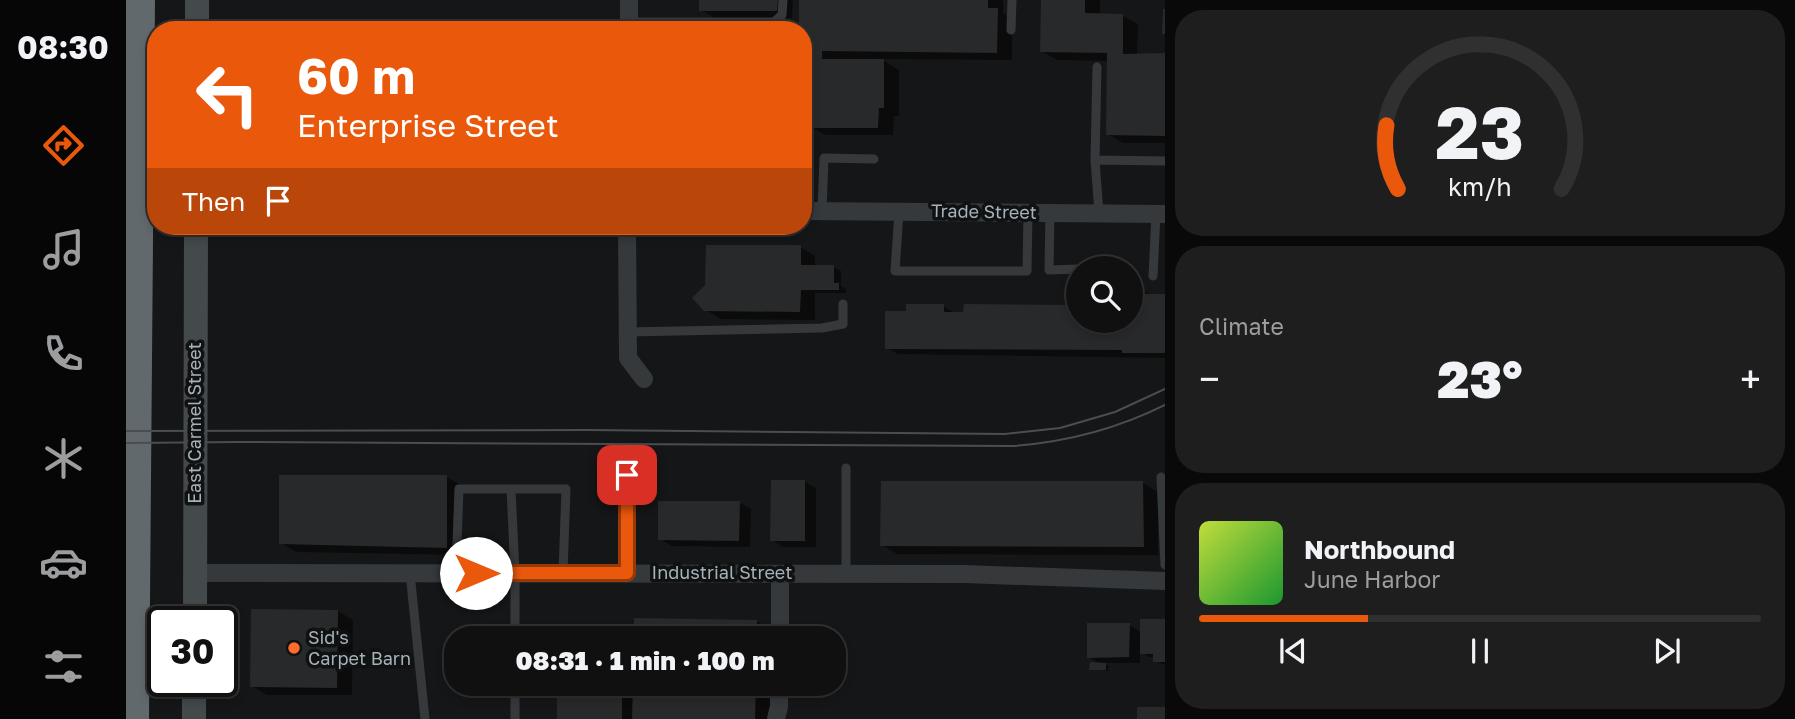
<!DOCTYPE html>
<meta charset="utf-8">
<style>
body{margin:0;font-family:"Golos Text",sans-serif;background:#1e1e1f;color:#f1f3f6;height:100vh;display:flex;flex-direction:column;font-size:26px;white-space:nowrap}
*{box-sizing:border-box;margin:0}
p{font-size:23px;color:#9c9d9f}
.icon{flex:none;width:38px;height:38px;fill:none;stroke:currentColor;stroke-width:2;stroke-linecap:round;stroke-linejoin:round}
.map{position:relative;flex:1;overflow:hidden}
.side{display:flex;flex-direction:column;gap:10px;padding:10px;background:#090909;width:630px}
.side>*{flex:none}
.banner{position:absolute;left:21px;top:21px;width:665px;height:214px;border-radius:28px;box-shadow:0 4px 10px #0003,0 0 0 2px #303031;background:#ea580c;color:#fff;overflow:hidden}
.buttons{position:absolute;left:940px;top:256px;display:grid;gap:14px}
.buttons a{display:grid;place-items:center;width:77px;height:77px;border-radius:50%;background:#101011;box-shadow:0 4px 10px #0003,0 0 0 2px #303031;font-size:35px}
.speed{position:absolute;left:21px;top:606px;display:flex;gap:14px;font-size:35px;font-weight:700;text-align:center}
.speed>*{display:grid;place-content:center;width:91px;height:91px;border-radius:50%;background:#101011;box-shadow:0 4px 10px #0003,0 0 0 2px #303031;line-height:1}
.speed .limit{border:4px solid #111;border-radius:10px;background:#fff;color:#111}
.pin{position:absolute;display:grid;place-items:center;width:60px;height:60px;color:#fff;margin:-30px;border-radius:14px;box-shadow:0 4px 10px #0006}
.me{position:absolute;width:77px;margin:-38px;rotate:90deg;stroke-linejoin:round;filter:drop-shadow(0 0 5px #0008)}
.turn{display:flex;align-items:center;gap:24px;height:147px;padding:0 35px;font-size:32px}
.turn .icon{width:91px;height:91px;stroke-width:2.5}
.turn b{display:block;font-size:49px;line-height:60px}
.then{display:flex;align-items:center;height:66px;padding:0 35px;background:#0003;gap:14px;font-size:26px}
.big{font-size:52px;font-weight:800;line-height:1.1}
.side .tile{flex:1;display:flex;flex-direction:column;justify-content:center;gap:10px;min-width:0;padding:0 24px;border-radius:28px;background:#1e1e1f}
.side .dial{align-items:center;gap:0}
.dial svg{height:182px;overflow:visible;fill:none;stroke:#303031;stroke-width:7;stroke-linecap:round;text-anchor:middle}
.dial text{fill:#f1f3f6;stroke:none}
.song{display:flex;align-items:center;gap:21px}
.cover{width:84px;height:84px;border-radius:10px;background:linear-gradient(135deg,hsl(70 70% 55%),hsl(130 70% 35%))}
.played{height:7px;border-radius:4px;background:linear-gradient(90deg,#ea580c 30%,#303031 30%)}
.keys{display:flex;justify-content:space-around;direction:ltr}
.heat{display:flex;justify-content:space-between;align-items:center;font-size:38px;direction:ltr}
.trip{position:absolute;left:318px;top:626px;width:402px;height:70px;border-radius:28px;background:#101011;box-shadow:0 4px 10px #0003,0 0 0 2px #303031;font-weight:800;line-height:70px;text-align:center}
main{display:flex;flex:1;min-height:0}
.tabs{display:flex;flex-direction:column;width:126px;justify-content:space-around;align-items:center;background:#060607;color:#9c9d9f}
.tabs .icon{width:49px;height:49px}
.tabs .on{color:#ea580c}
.tabs b{font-size:32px;color:#f1f3f6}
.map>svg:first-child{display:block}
</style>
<main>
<nav class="tabs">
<b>08:30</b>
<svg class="icon on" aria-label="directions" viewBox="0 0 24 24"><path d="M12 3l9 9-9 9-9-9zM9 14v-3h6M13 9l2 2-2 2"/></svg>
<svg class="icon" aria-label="music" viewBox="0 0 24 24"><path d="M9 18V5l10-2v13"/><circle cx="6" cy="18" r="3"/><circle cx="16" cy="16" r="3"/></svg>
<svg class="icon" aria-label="phone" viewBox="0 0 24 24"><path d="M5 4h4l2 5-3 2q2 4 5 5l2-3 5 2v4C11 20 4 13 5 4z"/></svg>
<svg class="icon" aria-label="climate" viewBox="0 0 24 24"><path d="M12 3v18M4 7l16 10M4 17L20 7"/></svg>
<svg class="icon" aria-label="car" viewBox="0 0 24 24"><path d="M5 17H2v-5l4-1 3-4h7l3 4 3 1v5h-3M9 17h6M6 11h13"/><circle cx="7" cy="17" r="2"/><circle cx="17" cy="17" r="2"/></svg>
<svg class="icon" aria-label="filters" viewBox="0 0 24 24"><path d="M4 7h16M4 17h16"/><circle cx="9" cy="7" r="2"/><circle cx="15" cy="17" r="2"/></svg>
</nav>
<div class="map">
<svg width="1039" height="719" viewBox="0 0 1039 719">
<rect width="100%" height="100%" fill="#151617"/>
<path fill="#0007" d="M575 0H667L666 18 590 19 575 10Z
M675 0H877V13L886 19V60L755 59 773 70V116H768L767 135H700L685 127V101H677Z
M916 0H974V15L997 16 1012 24 1011 55H1039V143H997L982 134V61L931 60 915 51Z
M674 247 689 256V267H707L715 271V286L720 289V293H689V320L595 319 580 310Z
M1004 288H1012L1025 295 1039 296V358L772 354 761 348 781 313 817 306 829 313 949 306 952 308V320H1004Z
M321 477 336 486V555L170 552 155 543Z
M679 482 690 488V547H657L646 540Z
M1017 483 1032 492V555L771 554 756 545Z
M614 503 625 509 624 547 546 546 534 539Z
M212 611 227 620 226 695H141L126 686Z
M1016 620 1039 621V665L1029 661V657H1023L1014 652V663H978L983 666 982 671 965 669 975 664 962 657 1003 625 1016 633Z
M630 621 646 630 645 639H510Z
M433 684H644V719H433Z"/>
<path fill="#28292b" d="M573 0H652L651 11H573Z
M673 0H862V8H872L871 53 696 51V59H758V108H753L752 128H683V94H677V30H673Z
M915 0H959V13L997 14V54L1039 53V136L980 135 981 53 914 52Z
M1037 9H1039V34H1036Z
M580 245H675V265H708V283H713V290H675L674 312 578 311 566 298 579 285Z
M1004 286H1012V294H1039V353H996V350L759 349V311H780V304H818V312H837L838 304 949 305 952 320H1004Z
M153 475H321V548L153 544Z
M645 480H679V541H644Z
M755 481H1017L1018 547 754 546Z
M532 501H614L613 541 532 540Z
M125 609 212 610 211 688 124 687Z
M508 618 631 620V639H508Z
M1014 619H1039V662H1027V654H1014Z
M961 623H1004L1003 657 961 658Z
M964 662 980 663V670H963Z
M431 684H496V719H431Z
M507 684H630L629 719H506Z
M1011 707H1039V719H1011Z"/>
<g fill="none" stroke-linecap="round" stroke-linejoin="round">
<path stroke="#36393c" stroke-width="9" d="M503 22H648L656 15 657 0
M885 30 886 0
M971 67 969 160 1039 161
M969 160 973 213
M696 211 698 158 748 159
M773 212 769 271H901L902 213
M924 213 923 270 952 269
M970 268 988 267
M1027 276 1030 214
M501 332 696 328 717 324V304
M1035 477 1039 565
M385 489 389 573V639
M284 573 299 719
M330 573 333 489H440L437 573
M720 574V468
M389 684V719"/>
<path stroke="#36393c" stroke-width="18" d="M503 30V0
M677 211 1039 214
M501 226 502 358 518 379
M69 573 838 574 1039 581
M501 573V475
M654 574V639
M650 719 653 706V684"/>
<path stroke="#44494c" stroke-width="24" d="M71 30V0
M69 621 70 226
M68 719V681"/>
<path stroke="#62696d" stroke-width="32" d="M7 719 13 0"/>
<path stroke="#494e51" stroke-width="2" d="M0 431 462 430 879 434 934 428 989 412 1039 389
M0 443 113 442 888 446C941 442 991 429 1039 405"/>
</g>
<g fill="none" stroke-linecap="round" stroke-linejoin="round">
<defs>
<path id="route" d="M350 573H501V475"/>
</defs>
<use href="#route" stroke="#983908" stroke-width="18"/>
<use href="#route" stroke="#ea580c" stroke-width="12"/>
</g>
<circle fill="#fb6b29" stroke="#101112" stroke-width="2.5" cx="168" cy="648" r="7"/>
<g text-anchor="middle" stroke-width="7" stroke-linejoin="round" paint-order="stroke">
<g font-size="18" fill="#a6b2b8" stroke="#101112">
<text transform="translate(858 212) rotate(1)" y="6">Trade Street</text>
<text transform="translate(69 423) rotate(-90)" y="6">East Carmel Street</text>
<text x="596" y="579">Industrial Street</text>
</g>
<g font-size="18" fill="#a6b2b8" stroke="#101112" text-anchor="start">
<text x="182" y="644">Sid's<tspan x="182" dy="21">Carpet Barn</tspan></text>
</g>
</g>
</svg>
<div class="buttons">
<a><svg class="icon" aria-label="search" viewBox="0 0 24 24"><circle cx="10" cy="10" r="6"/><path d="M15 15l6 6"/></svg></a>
</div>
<div class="speed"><div class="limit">30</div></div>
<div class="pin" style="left:501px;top:475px;background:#d93025"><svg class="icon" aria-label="arrive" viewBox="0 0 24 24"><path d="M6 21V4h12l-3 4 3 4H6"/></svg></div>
<svg class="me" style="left:350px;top:573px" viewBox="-20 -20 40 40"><circle r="19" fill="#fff"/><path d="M0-13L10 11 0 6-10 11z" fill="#ea580c"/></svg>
<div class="trip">08:31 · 1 min · 100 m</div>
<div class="banner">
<div class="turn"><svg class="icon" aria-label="left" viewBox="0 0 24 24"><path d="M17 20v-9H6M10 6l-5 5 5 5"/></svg><div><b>60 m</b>Enterprise Street</div></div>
<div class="then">Then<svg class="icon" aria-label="arrive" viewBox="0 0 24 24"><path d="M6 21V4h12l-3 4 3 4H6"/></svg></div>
</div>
</div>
<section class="side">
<div class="tile dial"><svg viewBox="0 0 100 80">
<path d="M14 69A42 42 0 1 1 86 69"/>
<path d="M14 69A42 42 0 0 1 9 41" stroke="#ea580c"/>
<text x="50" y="56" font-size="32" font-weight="700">23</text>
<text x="50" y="72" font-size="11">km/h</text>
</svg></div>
<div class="tile"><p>Climate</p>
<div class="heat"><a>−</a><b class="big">23°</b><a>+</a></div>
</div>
<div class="tile">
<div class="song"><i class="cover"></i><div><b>Northbound</b><p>June Harbor</p></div></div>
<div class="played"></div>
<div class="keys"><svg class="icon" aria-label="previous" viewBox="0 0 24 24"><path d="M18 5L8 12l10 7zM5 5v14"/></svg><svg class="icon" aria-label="pause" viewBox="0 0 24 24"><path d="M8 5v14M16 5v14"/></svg><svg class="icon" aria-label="next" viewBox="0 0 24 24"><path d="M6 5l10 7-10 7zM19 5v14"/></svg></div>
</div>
</section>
</main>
